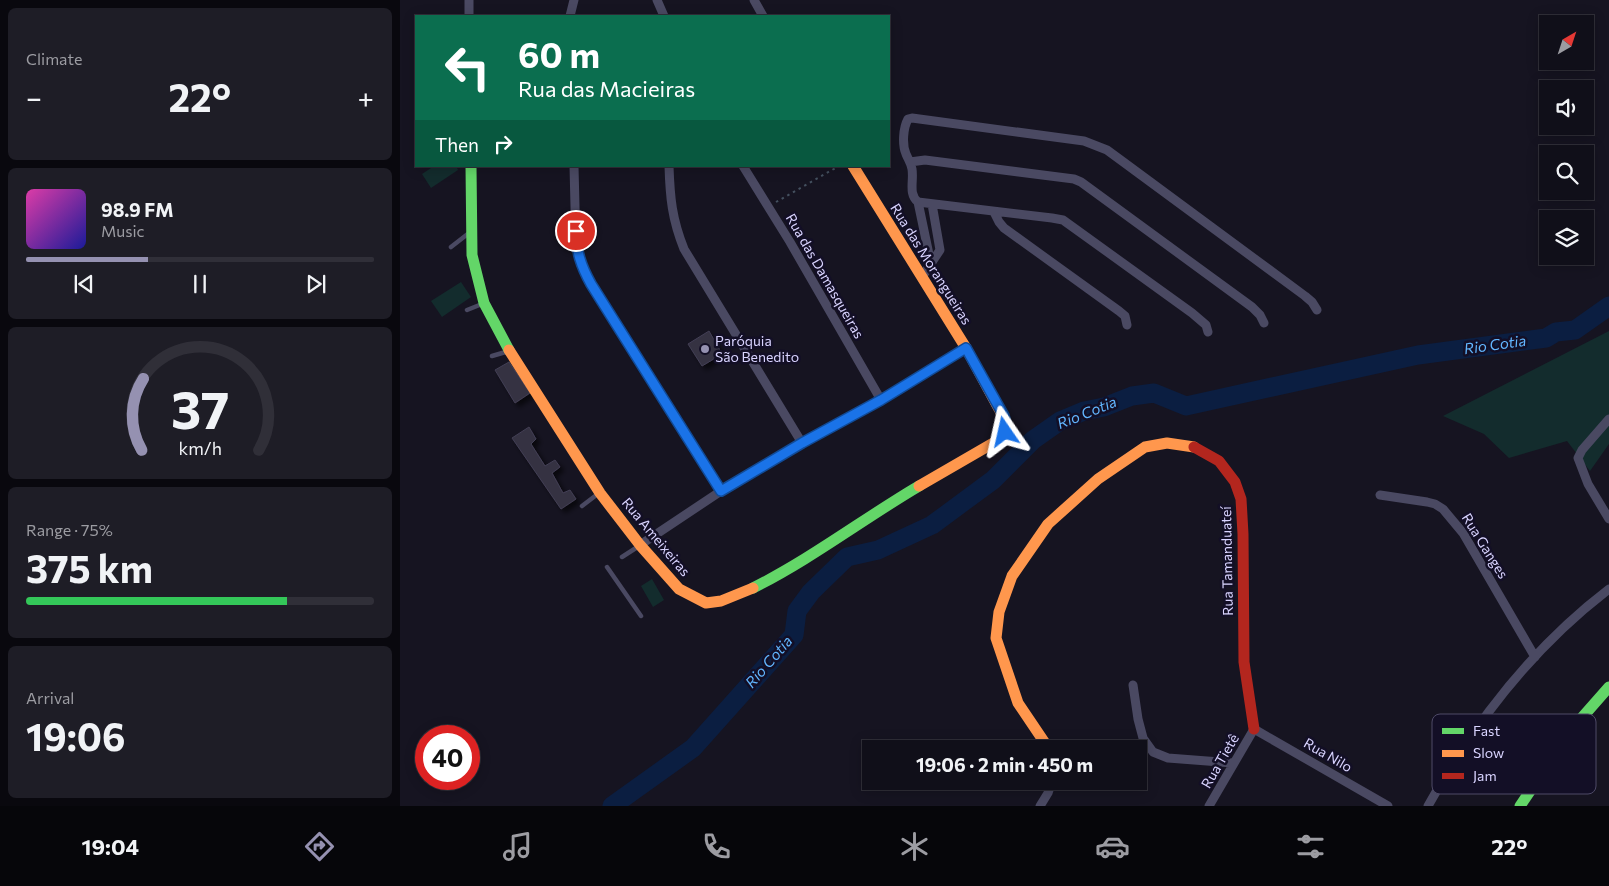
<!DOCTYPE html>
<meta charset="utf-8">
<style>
body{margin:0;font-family:Commissioner,sans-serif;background:#1e1d26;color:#f1f3f6;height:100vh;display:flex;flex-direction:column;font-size:19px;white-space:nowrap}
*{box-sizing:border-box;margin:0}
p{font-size:16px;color:#9c9ca2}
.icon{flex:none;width:28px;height:28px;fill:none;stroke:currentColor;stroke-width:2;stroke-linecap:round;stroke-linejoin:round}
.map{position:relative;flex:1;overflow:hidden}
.drawer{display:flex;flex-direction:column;gap:8px;padding:8px;background:#09080e;width:400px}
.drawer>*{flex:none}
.banner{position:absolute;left:15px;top:15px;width:475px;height:152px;border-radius:0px;box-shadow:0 2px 12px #0003,0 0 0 1px #302f38;background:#0b6e4f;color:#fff;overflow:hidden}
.needle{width:32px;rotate:39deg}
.tools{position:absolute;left:1139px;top:15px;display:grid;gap:10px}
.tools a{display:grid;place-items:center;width:55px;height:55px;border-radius:0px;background:#100f19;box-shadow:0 2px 12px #0003,0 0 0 1px #302f38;font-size:25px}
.speed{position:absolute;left:15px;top:725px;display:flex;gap:10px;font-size:25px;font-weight:700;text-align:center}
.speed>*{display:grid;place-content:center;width:65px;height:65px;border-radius:50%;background:#100f19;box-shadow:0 2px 12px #0003,0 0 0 1px #302f38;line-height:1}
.speed .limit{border:8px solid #d22;background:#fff;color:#111}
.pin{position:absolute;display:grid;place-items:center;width:42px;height:42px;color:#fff;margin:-21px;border:2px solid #fff;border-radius:50%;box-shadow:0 1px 5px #0007}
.me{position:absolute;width:55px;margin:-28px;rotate:349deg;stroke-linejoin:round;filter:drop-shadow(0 0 4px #0008)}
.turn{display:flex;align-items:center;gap:18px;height:105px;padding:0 20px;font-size:22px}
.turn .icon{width:65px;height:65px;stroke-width:2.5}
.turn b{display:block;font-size:35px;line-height:42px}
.then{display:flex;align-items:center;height:48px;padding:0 20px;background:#0003;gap:10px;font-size:19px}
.big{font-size:38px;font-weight:700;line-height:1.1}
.drawer .tile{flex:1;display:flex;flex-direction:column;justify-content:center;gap:8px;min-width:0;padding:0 18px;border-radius:8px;background:#1e1d26}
.drawer .dial{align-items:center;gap:0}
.dial svg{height:130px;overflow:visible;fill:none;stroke:#302f38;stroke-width:7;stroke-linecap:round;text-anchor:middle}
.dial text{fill:#f1f3f6;stroke:none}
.song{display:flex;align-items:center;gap:15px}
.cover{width:60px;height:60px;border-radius:8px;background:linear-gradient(135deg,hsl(320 70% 55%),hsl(240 70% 35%))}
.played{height:5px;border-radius:2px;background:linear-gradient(90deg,#9591b1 35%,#302f38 35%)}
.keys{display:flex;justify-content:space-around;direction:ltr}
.heat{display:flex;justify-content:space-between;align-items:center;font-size:28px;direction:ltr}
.charge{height:8px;border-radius:4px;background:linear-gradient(90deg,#34c759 75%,#302f38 0)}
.trip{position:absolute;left:462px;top:740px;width:285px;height:50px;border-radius:0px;background:#100f19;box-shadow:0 2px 12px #0003,0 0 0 1px #302f38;font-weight:700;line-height:50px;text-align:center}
.dock{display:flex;height:80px;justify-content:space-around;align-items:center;background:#06060a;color:#9c9ca2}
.dock .icon{width:35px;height:35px}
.dock .active{color:#9591b1}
.dock b{font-size:22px;color:#f1f3f6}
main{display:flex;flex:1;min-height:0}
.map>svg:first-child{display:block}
</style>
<main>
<section class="drawer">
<div class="tile"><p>Climate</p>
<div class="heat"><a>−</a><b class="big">22°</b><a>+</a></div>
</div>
<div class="tile">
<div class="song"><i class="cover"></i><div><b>98.9 FM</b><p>Music</p></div></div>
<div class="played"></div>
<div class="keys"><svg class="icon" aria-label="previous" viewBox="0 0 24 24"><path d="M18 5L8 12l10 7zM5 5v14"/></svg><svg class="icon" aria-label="pause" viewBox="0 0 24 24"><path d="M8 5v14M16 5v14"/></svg><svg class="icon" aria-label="next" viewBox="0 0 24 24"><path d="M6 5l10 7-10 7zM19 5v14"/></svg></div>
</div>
<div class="tile dial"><svg viewBox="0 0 100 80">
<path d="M14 69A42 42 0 1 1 86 69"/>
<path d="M14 69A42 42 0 0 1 15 25" stroke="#9591b1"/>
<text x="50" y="56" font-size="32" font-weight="700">37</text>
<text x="50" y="72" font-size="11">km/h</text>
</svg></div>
<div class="tile"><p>Range · 75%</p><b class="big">375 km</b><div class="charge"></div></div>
<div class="tile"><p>Arrival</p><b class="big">19:06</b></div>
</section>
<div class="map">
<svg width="1209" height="806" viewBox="0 0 1209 806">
<defs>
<filter id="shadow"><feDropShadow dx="4" dy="4" stdDeviation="2.5" flood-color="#0009"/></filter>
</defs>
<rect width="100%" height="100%" fill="#161421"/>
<path fill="#132c2d" d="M34 166H56L58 170 31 188 22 174Z
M61 282 71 297 42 317 31 301Z
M1209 331V444L1190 471 1167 441 1109 458 1084 434 1043 416Z
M252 579 264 600 253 607 241 586Z"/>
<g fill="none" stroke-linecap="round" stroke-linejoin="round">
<path stroke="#0b1e41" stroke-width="19" d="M212 806 293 748 394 635 397 611 411 592 447 557 478 550 532 525 593 480 633 440 660 421 684 411 704 407 732 396 754 393 786 406 1018 355 1146 338 1156 332 1175 330 1209 306"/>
</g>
<path fill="#343243" stroke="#433f54" filter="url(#shadow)" d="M309 331 322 354 302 366 288 344Z
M109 362 130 393 115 403 95 370Z
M129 427 136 439 131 444 145 466 155 460 160 467 152 473 163 493 170 490 176 499 161 509 112 438Z"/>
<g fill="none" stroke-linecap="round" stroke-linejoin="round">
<path stroke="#44505f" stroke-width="2" stroke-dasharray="2.5 4" stroke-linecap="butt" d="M376 202 439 166"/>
<path stroke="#4a4962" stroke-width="4.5" d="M51 247 69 233
M67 310 82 304
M92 356 109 351
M182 506 199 493
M222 557 239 546
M207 567 241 616"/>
<path stroke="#4a4962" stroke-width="9" d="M69 0V16
M257 0 264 16
M354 0 363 16
M170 16 174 0
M510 162 525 160 674 179 681 182 852 307 860 315 864 323
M174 166 176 247 181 265 191 284 321 491
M269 166C270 198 272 219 284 249L402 443
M343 166 390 242 481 400
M518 202 652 218 663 220 792 313 806 325 808 332
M594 212 599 222 604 228 719 311 725 316 727 325
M531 264 518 202C508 194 514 181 512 169 511 163 508 159 506 154 502 145 503 128 508 119L512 118 684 141 707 150 722 161 905 296 912 302 917 310
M522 277 540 250 532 204
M1209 419 1182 450 1178 458 1188 484 1209 519
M980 495 1027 502 1035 504 1043 509 1063 533 1135 657
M240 545 321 491 402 443 481 400 566 348
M733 685 738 719 743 738 753 752 768 758 833 763
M640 806 648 793 652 781
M809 806 854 729 988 806
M1028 806C1074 723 1133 647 1209 589"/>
<path stroke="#63d668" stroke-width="11" d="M71 166 72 255 84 303 109 350
M353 588C411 559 463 519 519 486
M1120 806 1172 729 1209 687"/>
<path stroke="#ff974d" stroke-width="11" d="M453 166 566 348 605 420V430L595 442 519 486
M109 350 200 493 240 545 279 589 306 603 321 601 353 588
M649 749 618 703 596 638 599 612 612 576 648 524 698 479 745 447 767 443 794 447"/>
<path stroke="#b3261e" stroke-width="11" d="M794 447 819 461 835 482 841 499 843 534 844 662 854 729"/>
</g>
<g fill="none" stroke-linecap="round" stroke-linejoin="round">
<defs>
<path id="route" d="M176 231C176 251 181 266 191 284L321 491 402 443 481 400 566 348 604 416 606 424 605 432"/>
</defs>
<use href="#route" stroke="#114b97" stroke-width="12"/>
<use href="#route" stroke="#1a73e8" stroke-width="9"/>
</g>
<circle fill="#9591b1" stroke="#130f26" stroke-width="2" cx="305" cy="349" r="5"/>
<g text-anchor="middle" stroke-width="5" stroke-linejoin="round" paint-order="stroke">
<g font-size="14" fill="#d9d4ff" stroke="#130f26">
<text transform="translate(531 264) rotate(58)" y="5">Rua das Morangueiras</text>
<text transform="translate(425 276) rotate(60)" y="5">Rua das Damasqueiras</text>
<text transform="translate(256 537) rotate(50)" y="5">Rua Ameixeiras</text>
<text transform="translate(1085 546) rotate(58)" y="5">Rua Ganges</text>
<text transform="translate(827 561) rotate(-91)" y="5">Rua Tamanduateí</text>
<text transform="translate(928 755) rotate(30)" y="5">Rua Nilo</text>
<text transform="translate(820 761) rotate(-60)" y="5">Rua Tietê</text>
</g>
<g font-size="14" fill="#d9d4ff" stroke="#130f26" text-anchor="start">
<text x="315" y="346">Paróquia<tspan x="315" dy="16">São Benedito</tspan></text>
</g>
<g font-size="15" font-style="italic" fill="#62b6ff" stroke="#130f26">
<text transform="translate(1095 345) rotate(-8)" y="5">Rio Cotia</text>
<text transform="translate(687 413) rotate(-22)" y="5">Rio Cotia</text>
<text transform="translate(369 662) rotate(-49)" y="5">Rio Cotia</text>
</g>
</g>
<rect x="1032" y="714" width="164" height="80" rx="8" fill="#130f26" stroke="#4e4a67" stroke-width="1"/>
<rect x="1042" y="728" width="22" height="6" fill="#63d668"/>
<rect x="1042" y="750" width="22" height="7" fill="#ff974d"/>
<rect x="1042" y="773" width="22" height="6" fill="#b3261e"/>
<g font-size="14" fill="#d9d4ff">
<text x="1073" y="736">Fast</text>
<text x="1073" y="758">Slow</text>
<text x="1073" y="781">Jam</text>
</g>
</svg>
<div class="tools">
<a><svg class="needle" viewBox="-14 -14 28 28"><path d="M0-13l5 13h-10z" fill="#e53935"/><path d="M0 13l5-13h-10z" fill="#9c9ca2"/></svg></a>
<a><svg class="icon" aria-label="sound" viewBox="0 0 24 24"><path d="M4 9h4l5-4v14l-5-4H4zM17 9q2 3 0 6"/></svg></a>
<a><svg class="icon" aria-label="search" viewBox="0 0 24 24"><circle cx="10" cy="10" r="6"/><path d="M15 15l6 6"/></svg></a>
<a><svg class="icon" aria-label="layers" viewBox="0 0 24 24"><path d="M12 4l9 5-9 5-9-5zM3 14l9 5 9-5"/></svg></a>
</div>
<div class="speed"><div class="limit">40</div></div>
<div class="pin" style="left:176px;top:231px;background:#d93025"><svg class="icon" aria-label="arrive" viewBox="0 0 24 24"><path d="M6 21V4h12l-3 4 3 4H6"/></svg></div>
<svg class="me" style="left:605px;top:432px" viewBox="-20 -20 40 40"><path d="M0-17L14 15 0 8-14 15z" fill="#1a73e8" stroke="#fff" stroke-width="4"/></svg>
<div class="trip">19:06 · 2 min · 450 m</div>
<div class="banner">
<div class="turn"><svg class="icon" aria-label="left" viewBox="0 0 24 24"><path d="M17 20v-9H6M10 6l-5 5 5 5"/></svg><div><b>60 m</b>Rua das Macieiras</div></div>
<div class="then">Then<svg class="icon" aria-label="right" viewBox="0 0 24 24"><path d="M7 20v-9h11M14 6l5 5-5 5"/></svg></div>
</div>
</div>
</main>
<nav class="dock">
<b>19:04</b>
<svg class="icon active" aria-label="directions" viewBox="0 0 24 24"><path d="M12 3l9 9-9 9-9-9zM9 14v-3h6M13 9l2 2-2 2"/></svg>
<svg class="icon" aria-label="music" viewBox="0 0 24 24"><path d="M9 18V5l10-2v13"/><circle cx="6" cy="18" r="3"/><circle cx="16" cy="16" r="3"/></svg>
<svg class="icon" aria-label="phone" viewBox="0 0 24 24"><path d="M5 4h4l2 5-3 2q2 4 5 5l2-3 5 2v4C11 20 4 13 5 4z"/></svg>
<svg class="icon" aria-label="climate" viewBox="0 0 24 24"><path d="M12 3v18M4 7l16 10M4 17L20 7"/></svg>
<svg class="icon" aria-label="car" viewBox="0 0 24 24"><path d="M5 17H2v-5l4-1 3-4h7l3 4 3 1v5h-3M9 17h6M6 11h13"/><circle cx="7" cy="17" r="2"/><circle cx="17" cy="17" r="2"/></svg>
<svg class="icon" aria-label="filters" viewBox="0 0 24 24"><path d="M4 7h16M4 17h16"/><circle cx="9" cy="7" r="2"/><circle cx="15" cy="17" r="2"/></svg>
<b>22°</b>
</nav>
